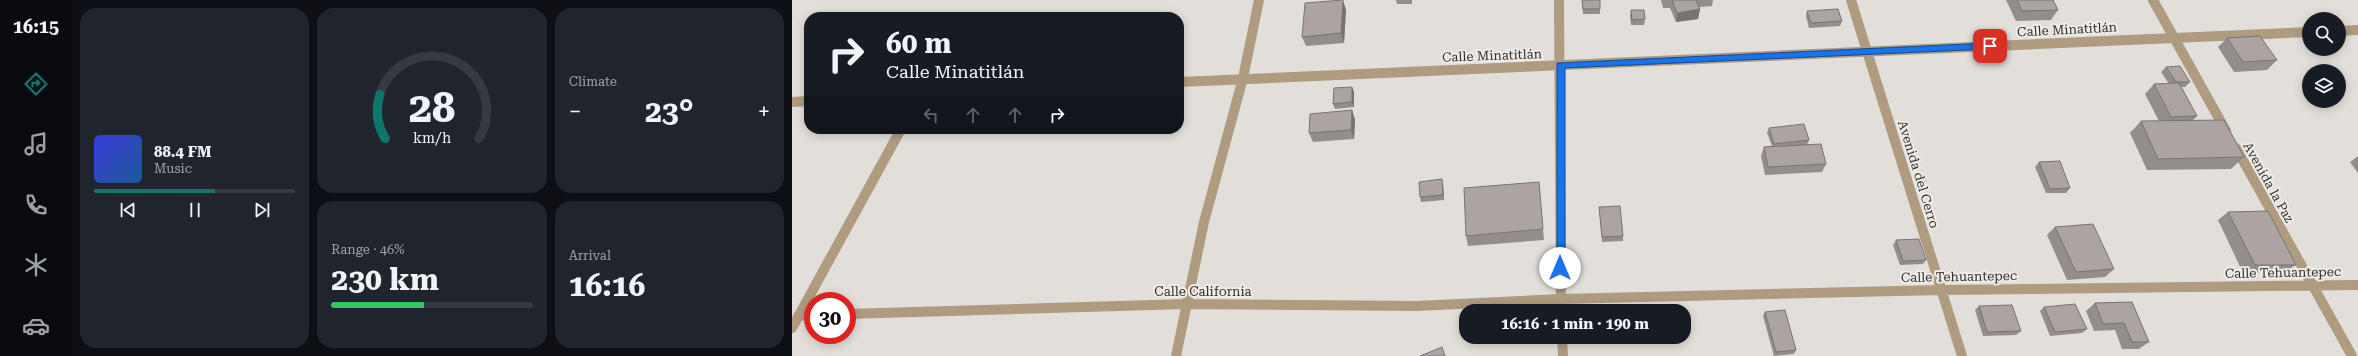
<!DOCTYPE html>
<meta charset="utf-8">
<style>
body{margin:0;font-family:"Roboto Serif",serif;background:#20242c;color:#f1f3f6;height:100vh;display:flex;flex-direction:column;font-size:15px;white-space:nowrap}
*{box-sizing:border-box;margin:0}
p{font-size:13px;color:#9ea1a6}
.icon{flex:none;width:22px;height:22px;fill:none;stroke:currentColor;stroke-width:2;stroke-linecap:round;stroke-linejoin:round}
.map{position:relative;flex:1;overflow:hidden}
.panel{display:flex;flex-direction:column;gap:8px;padding:8px;background:#0d0f14;width:720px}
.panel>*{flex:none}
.banner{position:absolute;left:12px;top:12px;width:380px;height:122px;border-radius:16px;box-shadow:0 2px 10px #0003;background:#171b24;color:#f1f3f6;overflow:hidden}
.controls{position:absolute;left:1510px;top:12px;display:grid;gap:8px}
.controls a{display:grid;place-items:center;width:44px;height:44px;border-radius:50%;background:#171b24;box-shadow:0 2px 10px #0003;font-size:20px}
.speed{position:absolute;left:12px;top:292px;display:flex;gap:8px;font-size:20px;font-weight:700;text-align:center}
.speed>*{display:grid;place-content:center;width:52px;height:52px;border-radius:50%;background:#171b24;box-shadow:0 2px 10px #0003;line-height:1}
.speed .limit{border:6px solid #d22;background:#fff;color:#111}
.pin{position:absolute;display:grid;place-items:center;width:34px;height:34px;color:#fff;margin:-17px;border-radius:8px;box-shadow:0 2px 6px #0006}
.me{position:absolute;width:44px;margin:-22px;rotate:0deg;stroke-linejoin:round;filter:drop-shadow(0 0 3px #0008)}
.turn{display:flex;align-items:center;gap:14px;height:84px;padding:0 16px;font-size:18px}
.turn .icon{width:52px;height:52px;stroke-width:2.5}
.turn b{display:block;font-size:28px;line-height:34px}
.lanes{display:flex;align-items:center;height:38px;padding:0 16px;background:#0003;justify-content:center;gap:20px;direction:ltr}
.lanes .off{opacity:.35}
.big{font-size:30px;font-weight:700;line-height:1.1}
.panel .card{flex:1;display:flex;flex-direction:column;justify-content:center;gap:6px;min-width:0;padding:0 14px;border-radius:16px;background:#20242c}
.panel .dial{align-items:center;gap:0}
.dial svg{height:104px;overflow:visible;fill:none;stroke:#363941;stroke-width:7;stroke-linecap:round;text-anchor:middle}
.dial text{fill:#f1f3f6;stroke:none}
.song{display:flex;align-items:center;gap:12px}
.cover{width:48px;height:48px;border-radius:6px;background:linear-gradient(135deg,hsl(240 70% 55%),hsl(210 70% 35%))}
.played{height:4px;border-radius:2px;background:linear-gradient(90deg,#0f766e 60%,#363941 60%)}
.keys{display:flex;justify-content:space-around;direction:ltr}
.heat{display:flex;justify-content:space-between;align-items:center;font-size:22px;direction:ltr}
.charge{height:6px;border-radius:3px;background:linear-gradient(90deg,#34c759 46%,#363941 0)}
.panel .tiles{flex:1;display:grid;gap:8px;grid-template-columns:repeat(3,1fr)}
.card:first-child{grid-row:span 2}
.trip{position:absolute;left:667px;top:304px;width:232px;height:40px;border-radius:16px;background:#171b24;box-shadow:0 2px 10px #0003;font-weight:700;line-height:40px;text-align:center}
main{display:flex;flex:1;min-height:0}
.tab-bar{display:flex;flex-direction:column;width:72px;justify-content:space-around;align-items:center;background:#090b0e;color:#9ea1a6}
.tab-bar .icon{width:28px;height:28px}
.tab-bar .active{color:#0f766e}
.tab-bar b{font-size:18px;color:#f1f3f6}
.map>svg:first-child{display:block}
</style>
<main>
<nav class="tab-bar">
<b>16:15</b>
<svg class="icon active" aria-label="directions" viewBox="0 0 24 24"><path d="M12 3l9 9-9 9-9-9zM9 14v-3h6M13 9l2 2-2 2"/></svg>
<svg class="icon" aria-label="music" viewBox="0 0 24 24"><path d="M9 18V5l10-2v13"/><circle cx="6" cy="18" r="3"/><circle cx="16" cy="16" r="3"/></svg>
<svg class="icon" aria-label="phone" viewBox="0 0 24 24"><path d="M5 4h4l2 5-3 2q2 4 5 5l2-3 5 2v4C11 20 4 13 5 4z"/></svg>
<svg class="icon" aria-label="climate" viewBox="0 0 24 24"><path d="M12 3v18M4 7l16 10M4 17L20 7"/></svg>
<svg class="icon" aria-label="car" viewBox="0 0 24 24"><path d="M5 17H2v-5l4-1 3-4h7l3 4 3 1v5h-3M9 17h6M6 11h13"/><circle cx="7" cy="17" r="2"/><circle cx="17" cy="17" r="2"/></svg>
</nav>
<section class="panel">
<div class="tiles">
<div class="card">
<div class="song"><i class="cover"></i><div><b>88.4 FM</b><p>Music</p></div></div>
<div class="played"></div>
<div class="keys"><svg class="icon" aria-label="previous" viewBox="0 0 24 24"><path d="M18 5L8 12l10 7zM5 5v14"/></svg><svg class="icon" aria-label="pause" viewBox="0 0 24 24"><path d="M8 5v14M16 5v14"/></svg><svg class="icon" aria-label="next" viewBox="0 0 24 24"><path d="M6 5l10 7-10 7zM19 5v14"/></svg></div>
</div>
<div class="card dial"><svg viewBox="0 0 100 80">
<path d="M14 69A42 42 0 1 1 86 69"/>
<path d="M14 69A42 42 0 0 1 10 35" stroke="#0f766e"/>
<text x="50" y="56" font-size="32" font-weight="700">28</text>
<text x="50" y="72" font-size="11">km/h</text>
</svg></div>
<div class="card"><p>Climate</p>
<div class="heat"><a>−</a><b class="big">23°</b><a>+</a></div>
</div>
<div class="card"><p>Range · 46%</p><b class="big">230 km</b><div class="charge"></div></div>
<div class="card"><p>Arrival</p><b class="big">16:16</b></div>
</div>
</section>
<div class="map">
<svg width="1566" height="356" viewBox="0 0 1566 356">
<rect width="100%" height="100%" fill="#e2dfda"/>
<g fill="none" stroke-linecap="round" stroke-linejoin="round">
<path stroke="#af9b7f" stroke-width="10" d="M767 0 769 311
M1059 0 1170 356
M1361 0 1434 131
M1547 31 1566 30
M387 82 1517 32
M0 102 17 101
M1444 148 1560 356
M55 314 395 304 625 306 768 299 1149 290 1566 285
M6 316 21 315
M0 328 109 129
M770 337 771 356
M384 356 412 222 451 78 467 0"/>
</g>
<path fill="#938d8c" d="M604 0H620V4H605Z
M790 0H808V14H791Z
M869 0H921L920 6 907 7 908 9 906 19 884 22 878 8H871Z
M1214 0H1261L1266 10 1259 20 1224 21Z
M554 10 552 43 514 46 510 37Z
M839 10 853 19 852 25H839L838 16Z
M1015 11 1050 21 1048 26 1017 28 1014 16Z
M1435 38 1485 60 1475 70 1442 72 1426 47Z
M1374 67 1398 82 1393 87H1389L1405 116 1401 120 1452 157 1439 169 1355 170 1338 133 1349 121H1367L1353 94 1362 84H1377L1369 72Z
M560 87 562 92V107L543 109 541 104Z
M560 110 563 120 562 139 521 142 517 133Z
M977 128 1017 140 1015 145 1034 164 1030 172 973 175 969 156 972 147 980 146 975 133Z
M1566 156V173L1558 162Z
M1247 162 1278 188 1274 193H1254L1243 167Z
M651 184 652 200 629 202 628 197Z
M807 207 831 236V241L810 242Z
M1436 212 1504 265 1492 272 1451 273 1426 220Z
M1263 227 1322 269 1313 277 1275 280 1255 235Z
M751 229 752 240 676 246 674 236Z
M1104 240 1134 260 1131 264 1108 265 1101 245Z
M1340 302 1357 342 1347 349H1330L1323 330 1302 331 1294 311 1303 303Z
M1187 306 1229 331 1224 335 1191 336 1183 310Z
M1252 307 1295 329 1290 333 1258 336 1248 311Z
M973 312 1004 350 1002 354 982 356 971 316Z"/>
<path fill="#787372" d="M551 0 554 10 552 43 549 33Z
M908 9 906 19 884 22 885 13Z
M560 87 562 92V107L560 102Z
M560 110 563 120 562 139 559 130Z
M650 179 651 184 652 200 651 195Z"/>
<path fill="#aba4a3" stroke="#787372" d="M551 0 549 33 510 37 513 3Z
M790 0H808V9H791Z
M880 0H904L908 9 885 13Z
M1225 0H1261L1266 10 1230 11Z
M1046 9 1050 21 1019 23 1015 11Z
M839 10H852L853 19 840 20Z
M1468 36 1485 60 1451 62 1435 38Z
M1388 66 1398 82H1384L1374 67Z
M1387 83 1405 116 1379 117 1362 84Z
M560 87V102L541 104 542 88Z
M560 110 559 130 517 133 518 114Z
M1432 120 1452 157 1366 159 1349 121Z
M1012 124 1017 140 982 144 977 128Z
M1029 144 1034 164 976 167 972 147Z
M1268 161 1278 188 1258 189 1247 162Z
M650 179 651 195 628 197 627 182Z
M747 182 751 229 674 236 672 188Z
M828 206 831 236 810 237 807 207Z
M1476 211 1504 265H1463L1436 212Z
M1301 224 1322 269 1284 272 1263 227Z
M1127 239 1134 260 1111 261 1104 240Z
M1340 302 1357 342H1340L1332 323 1311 324 1303 303Z
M1283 304 1295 329 1263 332 1252 307Z
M1220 305 1229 331 1195 332 1187 306Z
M993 310 1004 350 984 352 973 312Z
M650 347 653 356H628Z"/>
<path fill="#1a73e8" stroke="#114b97" d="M1198 43 1202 46 1198 49 773 68V268L772 271H765V63Z"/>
<g text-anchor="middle" stroke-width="4" stroke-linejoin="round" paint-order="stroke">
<g font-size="13" fill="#31302e" stroke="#efece7">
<text transform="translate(1275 29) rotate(-3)" y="5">Calle Minatitlán</text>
<text transform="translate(700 55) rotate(-2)" y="5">Calle Minatitlán</text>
<text transform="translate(1127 174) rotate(73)" y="5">Avenida del Cerro</text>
<text transform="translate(1477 182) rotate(61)" y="5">Avenida la Paz</text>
<text transform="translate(1491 272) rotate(-1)" y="5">Calle Tehuantepec</text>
<text transform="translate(1167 276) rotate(-1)" y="5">Calle Tehuantepec</text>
<text x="411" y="296">Calle California</text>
</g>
</g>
</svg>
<div class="controls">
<a><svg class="icon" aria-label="search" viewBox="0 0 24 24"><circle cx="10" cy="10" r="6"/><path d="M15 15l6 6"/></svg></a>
<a><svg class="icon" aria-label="layers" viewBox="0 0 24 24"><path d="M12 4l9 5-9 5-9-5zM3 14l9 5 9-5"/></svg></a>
</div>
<div class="speed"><div class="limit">30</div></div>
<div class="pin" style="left:1198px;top:46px;background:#d93025"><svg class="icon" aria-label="arrive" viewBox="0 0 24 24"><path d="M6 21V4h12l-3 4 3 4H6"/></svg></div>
<svg class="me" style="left:768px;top:268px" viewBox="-20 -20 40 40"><circle r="19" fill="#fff"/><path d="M0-13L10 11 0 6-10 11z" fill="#1a73e8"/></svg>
<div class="trip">16:16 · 1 min · 190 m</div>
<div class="banner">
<div class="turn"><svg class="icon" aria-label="right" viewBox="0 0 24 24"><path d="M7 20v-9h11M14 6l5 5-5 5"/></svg><div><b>60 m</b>Calle Minatitlán</div></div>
<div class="lanes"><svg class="icon off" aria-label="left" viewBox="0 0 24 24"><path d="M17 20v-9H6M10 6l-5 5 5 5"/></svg><svg class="icon off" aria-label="ahead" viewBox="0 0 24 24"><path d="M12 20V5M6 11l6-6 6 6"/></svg><svg class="icon off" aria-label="ahead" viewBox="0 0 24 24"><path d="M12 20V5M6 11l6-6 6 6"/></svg><svg class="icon" aria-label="right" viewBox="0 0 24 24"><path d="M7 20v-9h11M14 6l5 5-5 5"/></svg></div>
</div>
</div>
</main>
